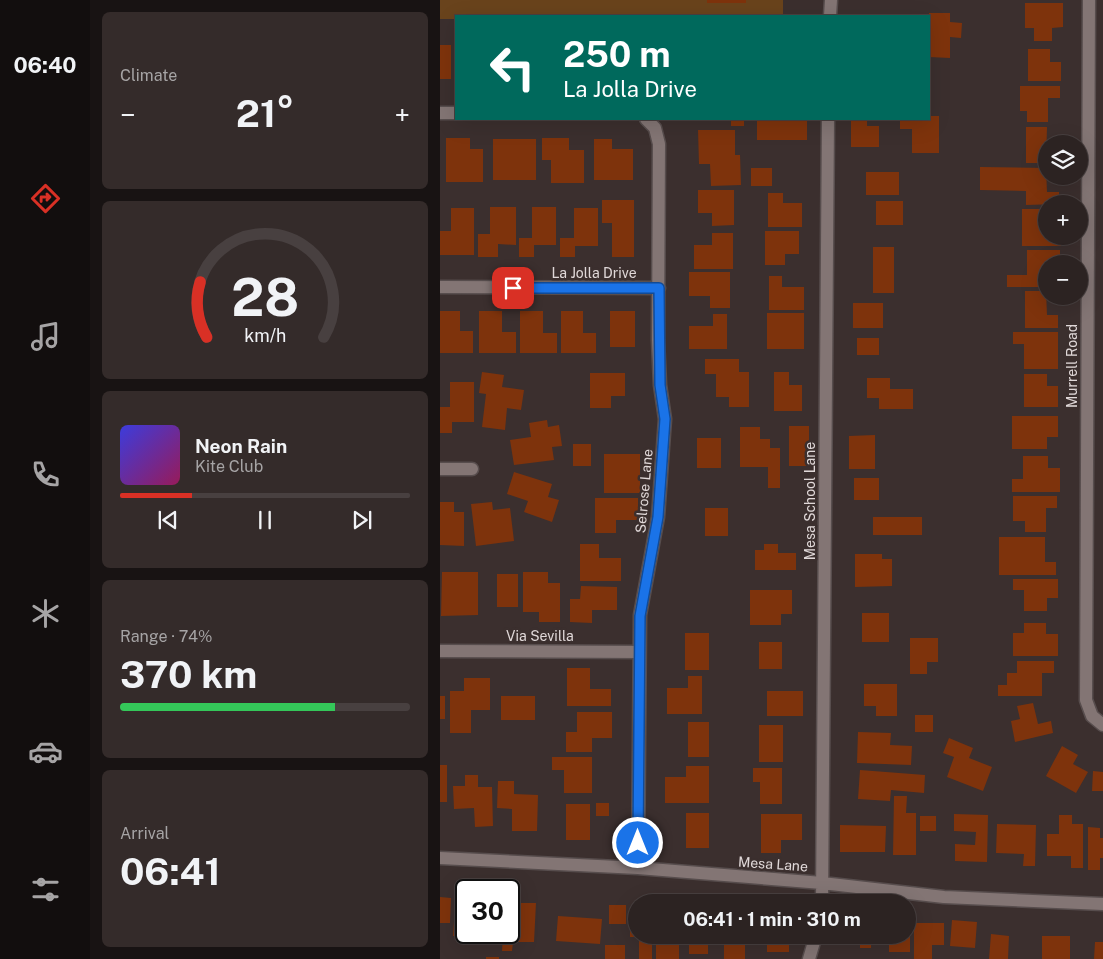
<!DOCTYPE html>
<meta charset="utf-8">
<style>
body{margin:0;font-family:"Public Sans",sans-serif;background:#342b2a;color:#f1f3f6;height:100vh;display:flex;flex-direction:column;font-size:19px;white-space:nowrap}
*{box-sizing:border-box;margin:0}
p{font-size:16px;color:#a6a4a5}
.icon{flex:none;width:28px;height:28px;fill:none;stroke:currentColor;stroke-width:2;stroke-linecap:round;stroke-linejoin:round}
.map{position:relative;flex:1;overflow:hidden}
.details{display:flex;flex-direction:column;gap:12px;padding:12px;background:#181313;width:350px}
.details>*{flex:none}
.guide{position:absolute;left:15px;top:15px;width:475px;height:105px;border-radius:0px;box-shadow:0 5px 20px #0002,0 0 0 1px #484040;background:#00695c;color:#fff;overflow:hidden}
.buttons{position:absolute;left:598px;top:135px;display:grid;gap:10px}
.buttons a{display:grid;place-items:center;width:50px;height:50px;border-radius:50%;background:#2c2322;box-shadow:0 5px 20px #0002,0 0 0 1px #484040;font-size:25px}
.speed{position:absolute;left:15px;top:879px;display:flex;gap:10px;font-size:25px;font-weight:700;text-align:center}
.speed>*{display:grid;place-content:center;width:65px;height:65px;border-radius:50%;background:#2c2322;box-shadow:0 5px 20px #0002,0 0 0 1px #484040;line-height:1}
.speed .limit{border:2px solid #111;border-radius:8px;background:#fff;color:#111}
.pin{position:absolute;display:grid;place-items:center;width:42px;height:42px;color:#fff;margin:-21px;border-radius:10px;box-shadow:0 2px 8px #0006}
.me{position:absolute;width:55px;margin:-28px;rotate:0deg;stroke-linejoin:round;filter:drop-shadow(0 0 4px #0008)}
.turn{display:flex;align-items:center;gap:18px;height:105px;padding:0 25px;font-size:22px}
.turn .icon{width:65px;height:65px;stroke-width:2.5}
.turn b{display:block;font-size:35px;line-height:42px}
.big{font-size:38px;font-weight:700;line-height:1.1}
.details .card{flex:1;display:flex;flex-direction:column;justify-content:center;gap:8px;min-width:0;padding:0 18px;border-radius:8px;background:#342b2a}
.details .dial{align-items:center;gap:0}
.dial svg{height:130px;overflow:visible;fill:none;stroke:#484040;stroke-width:7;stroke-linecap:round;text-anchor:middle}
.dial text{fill:#f1f3f6;stroke:none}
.song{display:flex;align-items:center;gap:15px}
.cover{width:60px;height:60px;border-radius:8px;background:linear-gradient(135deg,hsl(240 70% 55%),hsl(330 70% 35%))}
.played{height:5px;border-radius:2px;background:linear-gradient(90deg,#d93025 25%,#484040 25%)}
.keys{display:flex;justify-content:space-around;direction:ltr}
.heat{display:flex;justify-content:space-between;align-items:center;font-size:28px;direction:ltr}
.charge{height:8px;border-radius:4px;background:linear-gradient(90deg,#34c759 74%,#484040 0)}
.trip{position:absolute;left:188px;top:894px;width:288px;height:50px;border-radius:25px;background:#2c2322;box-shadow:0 5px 20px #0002,0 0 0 1px #484040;font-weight:700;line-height:50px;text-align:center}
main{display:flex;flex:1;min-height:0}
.tabs{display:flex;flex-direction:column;width:90px;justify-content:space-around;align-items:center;background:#120e0e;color:#a6a4a5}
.tabs .icon{width:35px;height:35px}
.tabs .current{color:#d93025}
.tabs b{font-size:22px;color:#f1f3f6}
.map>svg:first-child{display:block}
</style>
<main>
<nav class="tabs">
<b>06:40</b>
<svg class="icon current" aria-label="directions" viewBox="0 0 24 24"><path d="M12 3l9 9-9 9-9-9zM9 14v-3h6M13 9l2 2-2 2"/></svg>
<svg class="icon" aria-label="music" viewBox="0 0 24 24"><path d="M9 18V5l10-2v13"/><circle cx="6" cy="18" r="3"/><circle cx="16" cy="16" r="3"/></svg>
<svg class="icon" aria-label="phone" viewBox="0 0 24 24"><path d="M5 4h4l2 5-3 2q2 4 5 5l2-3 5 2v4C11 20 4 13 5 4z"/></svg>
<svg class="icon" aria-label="climate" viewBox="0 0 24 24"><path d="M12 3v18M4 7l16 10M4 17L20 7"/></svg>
<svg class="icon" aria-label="car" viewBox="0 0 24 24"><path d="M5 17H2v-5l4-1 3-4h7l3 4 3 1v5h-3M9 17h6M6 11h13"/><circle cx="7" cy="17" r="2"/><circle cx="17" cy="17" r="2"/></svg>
<svg class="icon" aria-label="filters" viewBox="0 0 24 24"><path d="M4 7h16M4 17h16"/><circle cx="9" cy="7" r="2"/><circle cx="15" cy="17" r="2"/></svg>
</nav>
<section class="details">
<div class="card"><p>Climate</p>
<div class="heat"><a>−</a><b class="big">21°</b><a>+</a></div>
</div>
<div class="card dial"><svg viewBox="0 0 100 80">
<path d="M14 69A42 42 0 1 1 86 69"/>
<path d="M14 69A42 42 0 0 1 10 35" stroke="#d93025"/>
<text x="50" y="56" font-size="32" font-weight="700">28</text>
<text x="50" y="72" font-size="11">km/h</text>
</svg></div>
<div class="card">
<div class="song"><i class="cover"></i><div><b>Neon Rain</b><p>Kite Club</p></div></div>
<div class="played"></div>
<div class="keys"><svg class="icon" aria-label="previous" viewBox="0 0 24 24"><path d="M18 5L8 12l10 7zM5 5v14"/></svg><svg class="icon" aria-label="pause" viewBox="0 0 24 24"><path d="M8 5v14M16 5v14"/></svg><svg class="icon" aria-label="next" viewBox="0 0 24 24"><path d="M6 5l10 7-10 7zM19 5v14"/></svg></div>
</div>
<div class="card"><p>Range · 74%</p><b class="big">370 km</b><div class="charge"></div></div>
<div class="card"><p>Arrival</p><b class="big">06:41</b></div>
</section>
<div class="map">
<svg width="663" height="959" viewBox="0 0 663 959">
<rect width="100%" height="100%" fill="#3b2f2e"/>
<path fill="#69431c" d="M0 0H343V16H16V19H0Z"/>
<path fill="#7e330c" d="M267 0H306V3H267Z
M585 3H623V27L612 28V41H594V28H585Z
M489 13H510V22L522 23 521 38 510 37V58L489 57Z
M0 45H11V79H0Z
M588 49H610V62H621V81H588Z
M580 86H620V98H608V122H587V111H580Z
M489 116H499V153H472V129H460V119H489Z
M291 119H304V126H291Z
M317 119H367V140H317Z
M411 119H427V126H439V147H411Z
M586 127H607L606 163H586Z
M258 130H295V155H300L301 185 271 186 270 164H259Z
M6 138H30V149H43V182H6Z
M102 138H129V150H144V183H111V160H102Z
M53 139H96V180H53Z
M154 139H172V149H193V180H154Z
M540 167 606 168 607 192H619V204L586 205V191L540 190Z
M311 168H332V186H311Z
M426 172H459V195H426Z
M258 190H294V225L272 226V213H258Z
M328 193H343V203H362V227H328Z
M162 200H194V257H172V223H162Z
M436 201H463V225H436Z
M50 207H76V245L58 244V257H38V234H50Z
M92 207H116V245H94V257H79V238H92Z
M11 208H34V255H0V231H11Z
M134 208H158V246H135V257H120V238H134Z
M582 209H606V236H621V246H582Z
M325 231H359V254H345V265H325Z
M272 233H293V269H254V245H272Z
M433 247H454V293H433Z
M587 250H620V262L606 264V287H567V275H587Z
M249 272H290V308H270V296H249Z
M329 276H342V287H364V310H329Z
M585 291H606L607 315H618V328H585Z
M413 303H443V328H413Z
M0 311H20V331H33V353H0Z
M39 311H62V332H76V353H39Z
M80 311H103V333H117V353H80Z
M121 311H143V333H156V353H121Z
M170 311H195V347H170Z
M327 313H364V349H327Z
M273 314H287V349H249V326H273Z
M573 332H618V369H584V344H573Z
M417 338H439V355H417Z
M265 359H299V372H309V407H289V397H276V374H265Z
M42 372 64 375 62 387 84 390 81 410 67 408 65 430 42 427 46 394 39 393Z
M334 372H349V385H362V411H334Z
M150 373H185V396H171V408H150Z
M584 374H607V386H618V407H584Z
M427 378H450V389H473V409H439V398H427Z
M10 382H34V422H12V433H0V407H10Z
M572 416H618V437H607V449H572Z
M107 420 108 427 119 425 122 446 112 447 114 460 74 465 70 440 91 437 89 423Z
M349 426H369V466H349Z
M300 427H320V439H330V448H340V488H328V467H300Z
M435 435V469H409V436Z
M257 438H281V468H257Z
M133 444H151V466H133Z
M164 454H200V493H164Z
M583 456H608V468H620V492H572V479H583Z
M74 472 112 484 108 497 119 500 112 522 84 512 88 501 67 494Z
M414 478H439V500H414Z
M573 496H617V508H606V532H585V521H573Z
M155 498H198V520H176V533H155Z
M0 502H14V512H24V546L0 545Z
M52 502 53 510 70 508 74 541 36 546 31 504Z
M265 508H288V536H265Z
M433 517H482V535H433Z
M559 537H605V562H616V575H559Z
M140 544H159V558H181V581H140Z
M324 544H338V553H356V570H315V550H324Z
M415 554H442V559H452V586L415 587Z
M2 572H38V615L1 616Z
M83 572H108V583H120V622H99V612H83Z
M57 574H78V607H57Z
M573 579H618V598H607V611H584V590H573Z
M141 586 177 587V610H152V623L130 622V599H140Z
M310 590H352V614H341V625H310Z
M422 613H449V642H422Z
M584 623H606V634H618V656H573V633H584Z
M245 633H269V670H245Z
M470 638H498V662H487V674H470Z
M319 642H342V669H319Z
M577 661H614V673H602V696H558V685H567V673H577Z
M127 668H150V689H171V706H127Z
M248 676H262V714H227V688H248Z
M24 678H50V710H31V733H10V691H24Z
M424 684H457V716H436V706H424Z
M327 691H363V716H327Z
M0 696H5V719H0Z
M61 696H95V720H61Z
M593 703 598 724 611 721 613 733 575 742 571 721 580 719 577 706Z
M137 712H172V738H152V752H126V732H137Z
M475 715H493V732H475Z
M248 722H269V757H248Z
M319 725H343V762H319Z
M418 732 451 733 450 745 472 746 471 765 417 763Z
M509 738 533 748 529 758 552 767 543 791 507 777 514 757 503 753Z
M622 746 638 755 633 764 648 772 636 793 606 776Z
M112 757H152V793H124V770H112Z
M0 765H7V802H0Z
M246 766H269V803H225V777H246Z
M313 768H342V804H320V782H313Z
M420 770 485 775 484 793 451 790 450 801 418 799Z
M653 771 663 772V791H652Z
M25 775H38V787H52L53 826 35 827 34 808 14 809 13 786H25Z
M58 781H74V794L98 795 97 831H72V809L57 808Z
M454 796H467L466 813H476V855H453Z
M156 803H169V816H156Z
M126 804H150V840H126Z
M246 813H269V848H246Z
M321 814H362V840H341V853H321Z
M514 814 548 815 547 862 515 861V844L535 845 536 832 514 831Z
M619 815H632V824H643V868H631V856H607V834H619Z
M480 816H496V831H480Z
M557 824 596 825 595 866H583L584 854 556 853Z
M400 825 446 826 445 852H400Z
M648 827 660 828V838H663V858H660V870H648Z
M0 897 11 898 10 923H0Z
M74 903H96L94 942H73L72 951H62L63 934H73Z
M169 905H186V924H169Z
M15 906 26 907V932H35L34 937 13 936Z
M118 916 162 919 160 944 116 941Z
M190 916H196V935H212V959H199V937H190Z
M466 920H470V952H449V940H443V935H466Z
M512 920 537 922 535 948 510 946Z
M474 923H504V945H492V959H474Z
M551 934 569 936 568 959H549Z
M272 935H305V959H284V944H272Z
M327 935H349V952H327Z
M420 935H431V948H420Z
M602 936H630V959H602Z
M249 938H268V954H249Z
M655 942H663V959H654Z
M165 945H185V959H165Z
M216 945H239V959H216Z
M46 957H59V959H46Z"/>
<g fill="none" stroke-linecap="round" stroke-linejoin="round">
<defs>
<path id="street" d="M649 0 646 700 652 716 663 725
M390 16 391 0
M0 113H16
M0 287 219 288
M0 469H32
M0 651 199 652
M0 858 198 868 382 883 504 897 663 904
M198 868 200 615 218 517 225 419 220 385 218 340 219 144 215 128 206 119
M382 902 388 119
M369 959 376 935"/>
</defs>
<use href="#street" stroke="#574d4d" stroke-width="15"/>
<use href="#street" stroke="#837574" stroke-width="12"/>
</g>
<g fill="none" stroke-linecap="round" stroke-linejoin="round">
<defs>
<path id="route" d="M73 288H219L220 385 225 419 218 517 200 616 198 843"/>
</defs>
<use href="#route" stroke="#114b97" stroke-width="12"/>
<use href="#route" stroke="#1a73e8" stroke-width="9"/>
</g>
<g text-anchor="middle" stroke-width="5" stroke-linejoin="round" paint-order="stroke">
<g font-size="14" fill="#e0d8d8" stroke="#3b2f2e">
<text x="154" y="278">La Jolla Drive</text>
<text transform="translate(632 366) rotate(-90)" y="5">Murrell Road</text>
<text transform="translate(204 491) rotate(-85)" y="5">Selrose Lane</text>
<text transform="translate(370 501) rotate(-90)" y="5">Mesa School Lane</text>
<text x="100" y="641">Via Sevilla</text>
<text transform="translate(333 864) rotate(4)" y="5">Mesa Lane</text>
</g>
</g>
</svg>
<div class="buttons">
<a><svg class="icon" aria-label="layers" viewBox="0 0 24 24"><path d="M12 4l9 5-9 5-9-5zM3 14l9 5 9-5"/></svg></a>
<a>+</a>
<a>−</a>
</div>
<div class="speed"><div class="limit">30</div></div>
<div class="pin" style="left:73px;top:288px;background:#d93025"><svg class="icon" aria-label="arrive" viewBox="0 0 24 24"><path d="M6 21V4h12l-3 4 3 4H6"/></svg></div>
<svg class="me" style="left:198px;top:843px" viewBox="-20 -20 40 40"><circle r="17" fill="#1a73e8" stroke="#fff" stroke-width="3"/><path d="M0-11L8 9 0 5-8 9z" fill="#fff"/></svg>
<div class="trip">06:41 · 1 min · 310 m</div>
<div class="guide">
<div class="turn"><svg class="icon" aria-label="left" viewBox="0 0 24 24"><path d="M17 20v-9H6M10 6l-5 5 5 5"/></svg><div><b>250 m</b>La Jolla Drive</div></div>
</div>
</div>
</main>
